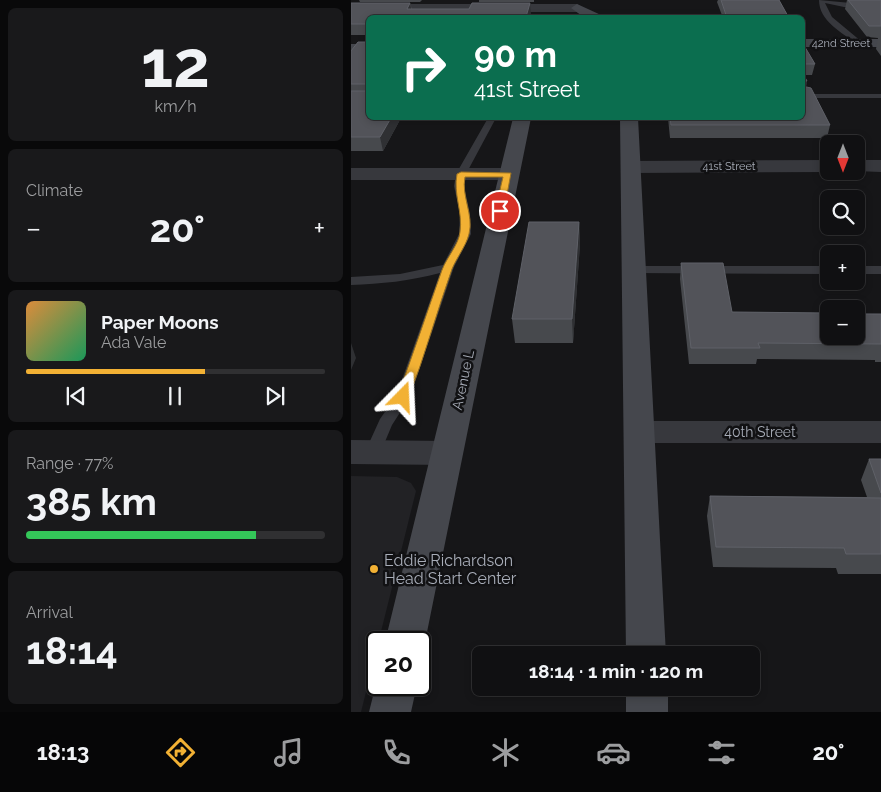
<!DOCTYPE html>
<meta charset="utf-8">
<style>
body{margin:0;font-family:Raleway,sans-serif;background:#19191b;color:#f1f3f6;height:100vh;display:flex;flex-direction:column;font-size:19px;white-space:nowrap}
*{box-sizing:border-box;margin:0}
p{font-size:16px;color:#9c9d9f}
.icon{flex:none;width:28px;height:28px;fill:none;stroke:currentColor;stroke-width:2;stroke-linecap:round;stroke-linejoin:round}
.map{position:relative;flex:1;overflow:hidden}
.side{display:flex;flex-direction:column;gap:8px;padding:8px;background:#09090a;width:351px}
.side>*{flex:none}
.hud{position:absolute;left:15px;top:15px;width:439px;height:105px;border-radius:8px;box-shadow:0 2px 8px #0003,0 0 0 1px #303032;background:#0b6e4f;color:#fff;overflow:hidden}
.needle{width:32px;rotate:180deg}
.tools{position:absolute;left:469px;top:135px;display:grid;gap:10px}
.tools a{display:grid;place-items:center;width:45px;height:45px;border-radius:8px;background:#101012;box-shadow:0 2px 8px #0003,0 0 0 1px #303032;font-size:25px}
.speed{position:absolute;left:15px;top:631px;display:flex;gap:10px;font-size:25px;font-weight:700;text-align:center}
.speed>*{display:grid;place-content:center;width:65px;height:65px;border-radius:50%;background:#101012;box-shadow:0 2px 8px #0003,0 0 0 1px #303032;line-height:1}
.speed .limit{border:2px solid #111;border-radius:8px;background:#fff;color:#111}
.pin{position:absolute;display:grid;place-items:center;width:42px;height:42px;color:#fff;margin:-21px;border:2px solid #fff;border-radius:50%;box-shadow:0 1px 5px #0007}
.me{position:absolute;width:55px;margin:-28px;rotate:21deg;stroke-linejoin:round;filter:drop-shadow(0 0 4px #0008)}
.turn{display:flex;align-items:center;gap:18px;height:105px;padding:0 25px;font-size:22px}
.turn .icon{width:65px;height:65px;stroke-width:2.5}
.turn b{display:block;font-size:35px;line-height:42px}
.big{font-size:38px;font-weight:700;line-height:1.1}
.side .card{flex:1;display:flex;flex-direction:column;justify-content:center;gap:8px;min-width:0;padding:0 18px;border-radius:8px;background:#19191b}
.side .dial{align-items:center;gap:0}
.dial b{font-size:65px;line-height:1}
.song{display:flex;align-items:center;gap:15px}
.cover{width:60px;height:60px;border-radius:8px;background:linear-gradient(135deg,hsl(30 70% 55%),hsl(150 70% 35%))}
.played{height:5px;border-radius:2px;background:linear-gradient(90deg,#f2b134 60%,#303032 60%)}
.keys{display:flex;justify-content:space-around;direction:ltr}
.heat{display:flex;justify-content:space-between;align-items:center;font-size:28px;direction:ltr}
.charge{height:8px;border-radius:4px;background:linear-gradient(90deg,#34c759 77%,#303032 0)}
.trip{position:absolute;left:121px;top:646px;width:288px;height:50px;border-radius:8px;background:#101012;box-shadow:0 2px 8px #0003,0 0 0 1px #303032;font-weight:700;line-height:50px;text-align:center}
.tab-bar{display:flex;height:80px;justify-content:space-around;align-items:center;background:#060607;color:#9c9d9f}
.tab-bar .icon{width:35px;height:35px}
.tab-bar .active{color:#f2b134}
.tab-bar b{font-size:22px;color:#f1f3f6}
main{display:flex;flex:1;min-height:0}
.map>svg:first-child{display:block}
</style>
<main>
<section class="side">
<div class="card dial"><b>12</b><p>km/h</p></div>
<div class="card"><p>Climate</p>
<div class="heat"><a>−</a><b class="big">20°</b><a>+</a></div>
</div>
<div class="card">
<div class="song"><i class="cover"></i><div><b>Paper Moons</b><p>Ada Vale</p></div></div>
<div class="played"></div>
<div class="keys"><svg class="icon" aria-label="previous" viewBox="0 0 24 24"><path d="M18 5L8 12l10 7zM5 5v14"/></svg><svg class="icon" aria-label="pause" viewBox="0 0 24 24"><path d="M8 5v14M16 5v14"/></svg><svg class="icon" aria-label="next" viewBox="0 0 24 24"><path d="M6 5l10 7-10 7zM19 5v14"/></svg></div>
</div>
<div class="card"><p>Range · 77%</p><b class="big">385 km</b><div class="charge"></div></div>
<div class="card"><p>Arrival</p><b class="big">18:14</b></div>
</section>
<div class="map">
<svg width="530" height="712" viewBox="0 0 530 712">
<rect width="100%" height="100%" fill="#161618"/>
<path fill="#222225" d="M0 476 46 477 60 483 65 491 10 712H0Z"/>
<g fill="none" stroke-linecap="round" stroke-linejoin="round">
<path fill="#37383d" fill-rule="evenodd" d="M468 0 500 3H530V7H493L474 3 481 17 511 42V44H507C491 33 468 21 468 0Z
M451 94H530V98H451Z
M137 118H145L115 174 113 186 119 214 120 234 103 267 59 397 41 425 28 456 22 458 16 456 14 452 29 419 45 396 89 273C59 281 30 284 0 285V277L49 274 92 265 108 234 109 214 103 186 105 174Z
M283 266H478V274L279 273 277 270Z
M505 266H530V274H505Z"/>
<path fill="#37383d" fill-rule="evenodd" d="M0 4H226L232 8 226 12H0Z
M478 160V172L279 173 272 171 270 167 272 163 279 161Z
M505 160H530V172L504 171Z
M0 168H157L164 170 166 174 164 178 157 180H0Z
M289 421H530V443H289L279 440 274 432 279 424Z
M0 440 97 441 108 445 112 453 108 461 97 465 0 464Z"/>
<path fill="#45474d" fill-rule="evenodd" d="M226 4 250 15 251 18H234L220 8Z
M451 39H530V47H451Z
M0 44H18V52H0Z
M162 118H180L74 642 69 654V642H34Z
M269 118H287L315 655H275Z
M26 680V685H66L60 712H18Z
M275 688H317V712H275Z"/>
</g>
<path fill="#47494d" d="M8 0H71L69 2H9Z
M128 0H183V2H128Z
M367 0H428L438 18H372L366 2Z
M490 0H530V56L525 49 527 38 516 37 494 9 496 0Z
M0 3H59L61 9 180 14 179 18H18V118H50L32 151H0V51L17 42 16 35H0Z
M451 42 464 64 461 75H453L456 81 455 87 479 125 476 138H319L317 118H451Z
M228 222 229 244 222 343H164L161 319Z
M330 263 381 312 530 314V362H524V360L406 359 405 364H338L329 279Z
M518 459H530V574H487L485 568 362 567 356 516 359 496 516 497 510 480Z"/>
<path fill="#2f3033" d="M59 3 61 14 56 9Z
M179 3 180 14 179 18H175Z
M452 81H456L454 92H451Z
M40 118H50L32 151 29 137Z
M228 222 229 244 222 343 221 319Z
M0 343 5 358 0 370Z"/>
<path fill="#525359" stroke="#5f6168" d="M370 0H428L438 18H376Z
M497 0H530V26H518Z
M0 3H59L56 9H118L121 3H179L175 17 18 18V24H0Z
M18 29V118H40L29 137H0V91H16L17 86 15 84H0V51L7 42H17L16 31Z
M451 42 464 64H451Z
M451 72 456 81H452L451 86 460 88 479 125H320L319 118H451Z
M178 222H228L221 319H161Z
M330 263H372L381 312 478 313V336H505V314H530V344L407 343 409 348H340Z
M518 459H530V493Z
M359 496 530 498V554H495L493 548 365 547Z"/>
<path fill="#f2b134" stroke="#9d7322" d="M110 172 160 173 153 211 149 214 144 211 152 177H114C110 196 123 215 118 234 115 246 106 257 101 269 86 311 74 355 58 397L52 402 46 397C62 355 76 312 91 270 96 257 108 244 109 232 112 212 102 194 106 174Z"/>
<circle fill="#f2b134" stroke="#111113" stroke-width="2" cx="23" cy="569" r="5"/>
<g text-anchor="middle" stroke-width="5" stroke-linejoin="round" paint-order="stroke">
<g font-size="11" fill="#a8adb8" stroke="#111113">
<text x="490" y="47">42nd Street</text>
<text x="378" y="170">41st Street</text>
</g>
<g font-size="14" fill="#a8adb8" stroke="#111113">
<text transform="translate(112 380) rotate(-78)" y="5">Avenue L</text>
<text x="409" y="437">40th Street</text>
</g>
<g font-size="16" fill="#a8adb8" stroke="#111113" text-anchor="start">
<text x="33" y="566">Eddie Richardson<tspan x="33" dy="18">Head Start Center</tspan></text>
</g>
</g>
</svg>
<div class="tools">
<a><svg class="needle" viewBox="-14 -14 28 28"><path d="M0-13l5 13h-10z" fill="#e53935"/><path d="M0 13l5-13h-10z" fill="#9c9d9f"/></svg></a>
<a><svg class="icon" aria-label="search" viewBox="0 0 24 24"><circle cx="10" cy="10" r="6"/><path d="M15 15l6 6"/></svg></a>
<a>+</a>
<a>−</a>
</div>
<div class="speed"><div class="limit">20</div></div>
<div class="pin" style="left:149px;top:211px;background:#d93025"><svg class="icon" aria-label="arrive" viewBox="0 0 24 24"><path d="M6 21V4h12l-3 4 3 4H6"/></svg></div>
<svg class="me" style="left:52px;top:397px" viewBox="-20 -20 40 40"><path d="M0-17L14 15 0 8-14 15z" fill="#f2b134" stroke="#fff" stroke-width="4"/></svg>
<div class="trip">18:14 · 1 min · 120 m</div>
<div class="hud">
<div class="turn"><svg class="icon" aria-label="right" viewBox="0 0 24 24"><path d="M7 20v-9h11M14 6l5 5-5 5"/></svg><div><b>90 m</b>41st Street</div></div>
</div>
</div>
</main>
<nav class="tab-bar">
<b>18:13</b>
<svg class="icon active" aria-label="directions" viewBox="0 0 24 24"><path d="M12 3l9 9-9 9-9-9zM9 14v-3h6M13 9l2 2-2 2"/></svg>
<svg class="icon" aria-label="music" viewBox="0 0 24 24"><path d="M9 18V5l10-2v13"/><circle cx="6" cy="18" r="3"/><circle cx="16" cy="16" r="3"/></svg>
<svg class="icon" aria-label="phone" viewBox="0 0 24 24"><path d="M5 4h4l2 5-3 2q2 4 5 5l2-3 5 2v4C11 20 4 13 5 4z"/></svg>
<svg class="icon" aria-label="climate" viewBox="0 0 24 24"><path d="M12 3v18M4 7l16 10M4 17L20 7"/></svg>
<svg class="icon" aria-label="car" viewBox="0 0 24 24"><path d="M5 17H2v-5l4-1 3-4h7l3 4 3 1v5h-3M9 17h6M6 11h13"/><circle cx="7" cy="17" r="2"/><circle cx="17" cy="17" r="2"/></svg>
<svg class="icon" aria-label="filters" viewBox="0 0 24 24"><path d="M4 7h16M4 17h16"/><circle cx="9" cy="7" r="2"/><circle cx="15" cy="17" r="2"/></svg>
<b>20°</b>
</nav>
